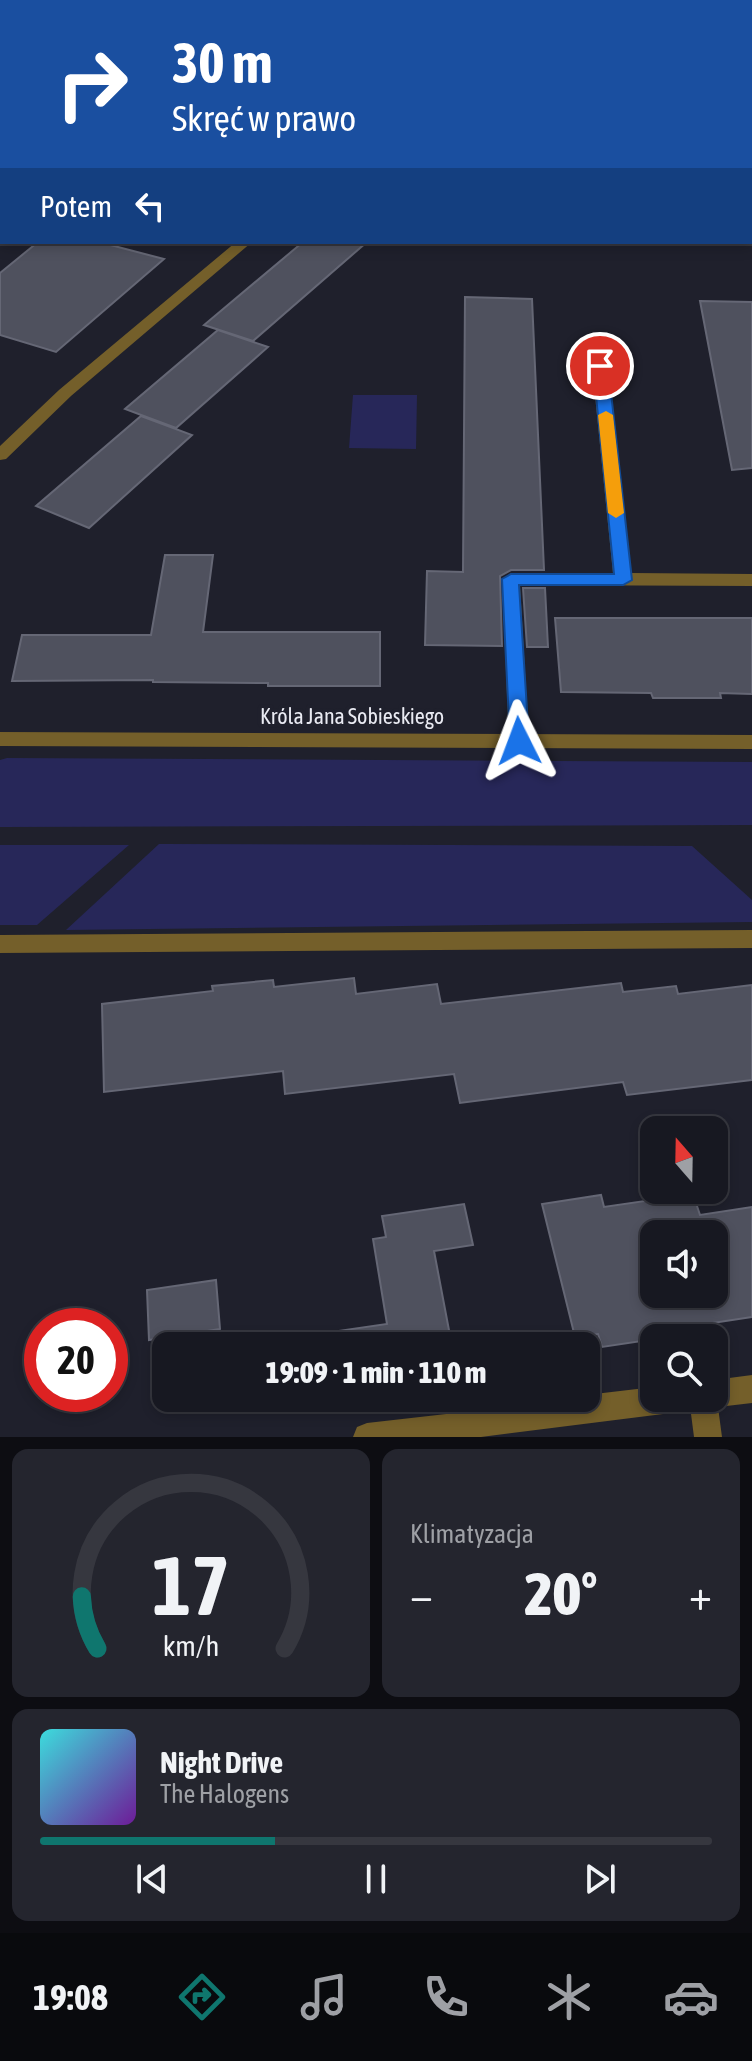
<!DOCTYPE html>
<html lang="pl">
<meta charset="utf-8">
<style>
body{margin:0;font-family:"Asap Condensed",sans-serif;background:#24252e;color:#f1f3f6;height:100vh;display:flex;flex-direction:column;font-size:30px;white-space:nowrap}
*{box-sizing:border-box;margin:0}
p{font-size:26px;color:#9ea0a5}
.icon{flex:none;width:44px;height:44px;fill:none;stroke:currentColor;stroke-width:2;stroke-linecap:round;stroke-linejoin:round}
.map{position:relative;height:1437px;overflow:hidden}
.panel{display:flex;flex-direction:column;gap:12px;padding:12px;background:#0d0d12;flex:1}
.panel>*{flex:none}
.top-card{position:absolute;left:0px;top:0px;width:752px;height:244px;box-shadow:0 4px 12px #0003,0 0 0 2px #36373f;background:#1a4fa0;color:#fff;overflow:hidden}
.needle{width:52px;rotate:340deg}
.controls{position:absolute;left:640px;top:1116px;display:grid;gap:16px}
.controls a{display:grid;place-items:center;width:88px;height:88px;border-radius:16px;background:#171821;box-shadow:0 4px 12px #0003,0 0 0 2px #36373f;font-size:40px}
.speed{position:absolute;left:24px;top:1308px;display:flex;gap:16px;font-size:40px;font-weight:700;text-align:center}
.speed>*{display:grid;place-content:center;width:104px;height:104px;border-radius:50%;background:#171821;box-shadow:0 4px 12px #0003,0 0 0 2px #36373f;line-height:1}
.speed .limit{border:12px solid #d22;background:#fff;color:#111}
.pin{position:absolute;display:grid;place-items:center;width:68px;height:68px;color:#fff;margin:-34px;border:4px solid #fff;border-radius:50%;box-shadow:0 2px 8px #0007}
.me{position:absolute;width:88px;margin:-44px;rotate:357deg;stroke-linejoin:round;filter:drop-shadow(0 0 6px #0008)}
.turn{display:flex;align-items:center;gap:28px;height:168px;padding:0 40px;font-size:36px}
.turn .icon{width:104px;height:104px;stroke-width:2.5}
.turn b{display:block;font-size:56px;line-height:68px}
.then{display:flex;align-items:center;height:76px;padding:0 40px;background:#0003;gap:16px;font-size:30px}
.big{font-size:60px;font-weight:800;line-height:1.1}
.panel .card{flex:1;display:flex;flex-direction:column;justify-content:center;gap:12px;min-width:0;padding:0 28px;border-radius:16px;background:#24252e}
.panel .dial{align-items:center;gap:0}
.dial svg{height:208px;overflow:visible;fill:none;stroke:#36373f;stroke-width:7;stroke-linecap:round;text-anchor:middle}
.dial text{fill:#f1f3f6;stroke:none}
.song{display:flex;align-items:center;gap:24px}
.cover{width:96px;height:96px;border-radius:12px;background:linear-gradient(135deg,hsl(180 70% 55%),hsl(280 70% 35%))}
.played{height:8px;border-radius:4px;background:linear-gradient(90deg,#0f766e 35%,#36373f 35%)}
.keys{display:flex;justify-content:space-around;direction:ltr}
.heat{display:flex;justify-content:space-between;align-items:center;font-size:44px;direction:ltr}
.panel .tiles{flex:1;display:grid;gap:12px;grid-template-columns:1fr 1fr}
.card:last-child{grid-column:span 2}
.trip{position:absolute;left:152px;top:1332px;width:448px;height:80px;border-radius:16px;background:#171821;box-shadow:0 4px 12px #0003,0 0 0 2px #36373f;font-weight:800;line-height:80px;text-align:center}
.tabs{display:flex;height:128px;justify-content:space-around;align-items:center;background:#090a0d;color:#9ea0a5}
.tabs .icon{width:56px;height:56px}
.tabs .on{color:#0f766e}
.tabs b{font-size:36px;color:#f1f3f6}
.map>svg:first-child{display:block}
</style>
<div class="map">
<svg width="752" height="1437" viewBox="0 0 752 1437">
<rect width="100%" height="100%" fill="#1f202c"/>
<path fill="#272759" d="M353 395H417L416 449 349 448Z
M7 758 752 762V825L0 827V760Z
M159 844 692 846 752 900V922L66 930Z
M0 845H129L37 925H0Z"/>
<path fill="#4f515e" stroke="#656775" stroke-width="2" fill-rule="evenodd" d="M38 242H99L164 259 56 352 0 335V273Z
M303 242H367L253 341 204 325Z
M465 297 532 299 544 570H511L500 576 502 646 425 645 427 571 463 572Z
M700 301 752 302V468L732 470Z
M218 330 268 347 176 428 125 409Z
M141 416 192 435 89 528 36 506Z
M165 555H213L203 632H380V686H268V683L153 682V680L12 681 22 635H151Z
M523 588H545L548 647H527Z
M555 618H752V694L720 693 721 698H653L651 693 561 692Z
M354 978 356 994 437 984 441 1004 621 983 623 992 676 986 678 994 752 985V1080L627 1095 623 1082 460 1103 454 1074 285 1094 283 1071 104 1092 102 1004 213 991 212 986 273 980 274 987Z
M693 1194 700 1215 752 1207V1317L640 1334 642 1341 602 1347 598 1334 575 1337 542 1204 601 1195 604 1207ZM654 1234H714V1294H654Z
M464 1204 473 1245 434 1251 452 1346H284L283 1339 387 1324 373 1239 386 1237 382 1216Z
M216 1280 220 1329 149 1340 147 1290Z
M290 1398H363L291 1409Z"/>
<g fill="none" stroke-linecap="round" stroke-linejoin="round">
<path fill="#745f2a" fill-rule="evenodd" d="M544 0H557L542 2Z
M236 242H252L71 396 6 459 0 460V446L59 390Z
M600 361 608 366 631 573 752 574V586L520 585 529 741 526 746H512L509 741 502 579 511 573H613L592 366Z
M752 930V948L0 953V935Z"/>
<path fill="#745f2a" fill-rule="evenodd" d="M89 0H101L87 2Z
M356 0H369L354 2Z
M0 125H2V133H0Z
M0 162H2L0 173Z
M0 206H2V214H0Z
M0 732 752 735V749L0 746Z
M752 1375V1403L718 1407 722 1437H694L690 1406 679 1412 481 1437H353L357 1427 367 1423 586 1398V1395L654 1387V1398H714V1380Z"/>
</g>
<path fill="#1a73e8" stroke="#114b97" stroke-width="2" d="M600 361 608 366 632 580 623 585H519L529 741 519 747 510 741 502 579 511 574H614L593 366Z"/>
<path fill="#f59e0b" d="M606 411 613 415 624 513 616 518 608 513 598 415Z"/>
<g text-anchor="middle" stroke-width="8" stroke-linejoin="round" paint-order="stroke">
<g font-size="22" fill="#e9eaf2" stroke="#1f202c">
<text x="352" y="724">Króla Jana Sobieskiego</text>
</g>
</g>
</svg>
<div class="controls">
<a><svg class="needle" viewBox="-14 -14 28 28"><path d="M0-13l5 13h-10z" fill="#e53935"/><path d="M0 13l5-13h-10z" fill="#9ea0a5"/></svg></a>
<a><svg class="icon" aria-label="sound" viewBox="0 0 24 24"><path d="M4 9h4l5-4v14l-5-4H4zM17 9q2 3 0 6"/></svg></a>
<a><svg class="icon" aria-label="search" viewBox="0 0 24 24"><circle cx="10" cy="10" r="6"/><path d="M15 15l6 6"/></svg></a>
</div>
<div class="speed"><div class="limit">20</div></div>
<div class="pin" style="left:600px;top:366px;background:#d93025"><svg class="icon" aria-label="arrive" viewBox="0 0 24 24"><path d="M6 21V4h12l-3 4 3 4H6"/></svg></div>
<svg class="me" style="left:519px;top:741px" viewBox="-20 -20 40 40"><path d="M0-17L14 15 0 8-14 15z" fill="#1a73e8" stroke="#fff" stroke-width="4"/></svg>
<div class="trip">19:09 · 1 min · 110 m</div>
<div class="top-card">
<div class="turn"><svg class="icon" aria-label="right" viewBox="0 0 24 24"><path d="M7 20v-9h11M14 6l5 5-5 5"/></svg><div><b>30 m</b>Skręć w prawo</div></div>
<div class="then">Potem<svg class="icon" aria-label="left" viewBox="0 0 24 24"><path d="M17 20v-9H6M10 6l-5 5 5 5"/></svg></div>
</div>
</div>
<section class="panel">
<div class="tiles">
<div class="card dial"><svg viewBox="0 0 100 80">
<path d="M14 69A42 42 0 1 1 86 69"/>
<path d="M14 69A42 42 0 0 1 8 49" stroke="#0f766e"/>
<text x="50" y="56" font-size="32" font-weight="700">17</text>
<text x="50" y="72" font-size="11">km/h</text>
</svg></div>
<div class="card"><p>Klimatyzacja</p>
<div class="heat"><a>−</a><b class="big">20°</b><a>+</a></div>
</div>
<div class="card">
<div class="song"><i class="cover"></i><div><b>Night Drive</b><p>The Halogens</p></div></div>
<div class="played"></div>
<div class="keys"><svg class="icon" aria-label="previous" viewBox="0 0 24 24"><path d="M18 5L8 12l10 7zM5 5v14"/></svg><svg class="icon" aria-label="pause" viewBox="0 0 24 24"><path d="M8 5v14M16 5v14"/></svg><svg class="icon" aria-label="next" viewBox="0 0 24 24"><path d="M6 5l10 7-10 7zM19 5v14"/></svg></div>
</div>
</div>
</section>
<nav class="tabs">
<b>19:08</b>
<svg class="icon on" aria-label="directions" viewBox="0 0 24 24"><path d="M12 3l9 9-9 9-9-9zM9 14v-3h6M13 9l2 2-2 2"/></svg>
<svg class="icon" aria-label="music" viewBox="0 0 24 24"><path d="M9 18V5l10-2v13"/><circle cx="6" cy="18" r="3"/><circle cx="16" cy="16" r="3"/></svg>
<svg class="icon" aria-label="phone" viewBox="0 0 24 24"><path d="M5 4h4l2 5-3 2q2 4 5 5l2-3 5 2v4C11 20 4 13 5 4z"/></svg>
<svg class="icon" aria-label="climate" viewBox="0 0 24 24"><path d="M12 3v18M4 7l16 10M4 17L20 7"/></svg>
<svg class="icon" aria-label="car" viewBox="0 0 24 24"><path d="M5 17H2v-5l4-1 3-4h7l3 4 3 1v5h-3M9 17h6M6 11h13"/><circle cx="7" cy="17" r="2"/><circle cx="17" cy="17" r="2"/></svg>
</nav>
